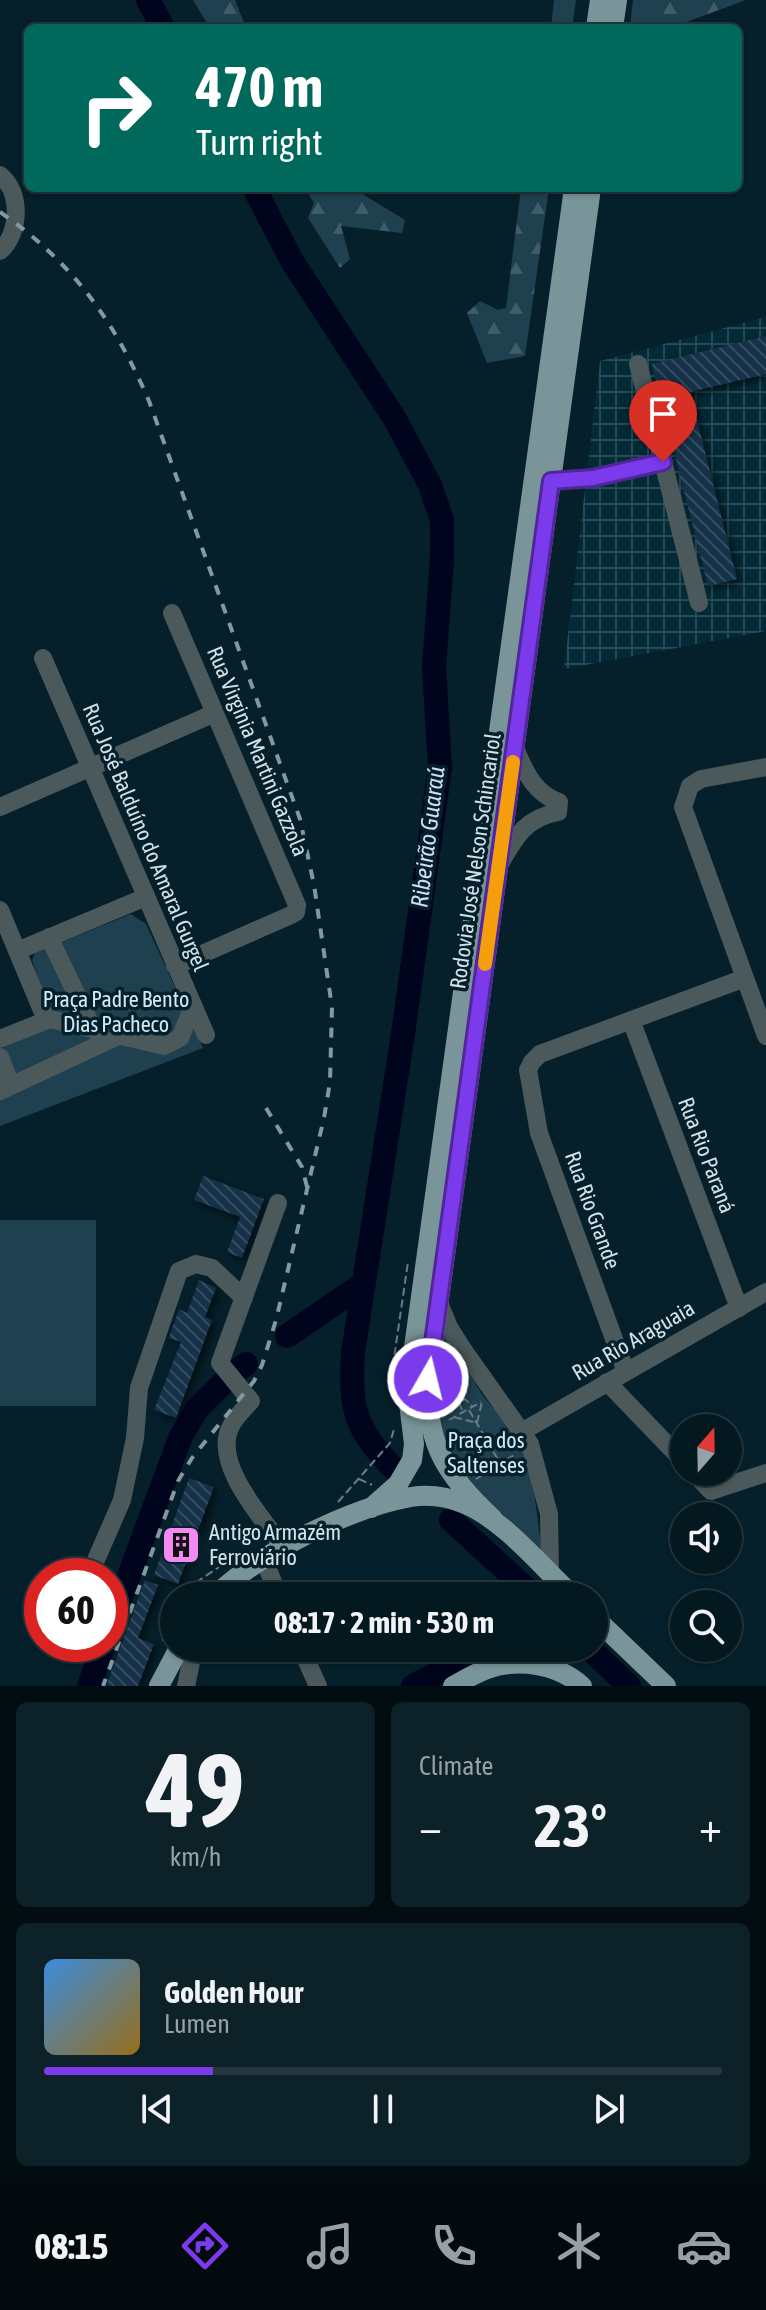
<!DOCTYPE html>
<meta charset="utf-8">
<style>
body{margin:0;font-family:"Asap Condensed",sans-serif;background:#0d2129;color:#f1f3f6;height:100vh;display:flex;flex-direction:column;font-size:30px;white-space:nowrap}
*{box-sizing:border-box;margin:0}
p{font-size:26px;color:#97a0a5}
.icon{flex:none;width:44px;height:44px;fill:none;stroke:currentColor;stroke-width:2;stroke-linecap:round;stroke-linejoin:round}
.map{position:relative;height:1686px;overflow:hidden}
.details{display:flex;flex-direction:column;gap:16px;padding:16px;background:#020d12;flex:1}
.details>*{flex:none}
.hud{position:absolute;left:24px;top:24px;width:718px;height:168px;border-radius:12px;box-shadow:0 2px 6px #0004,0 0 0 2px #25373e;background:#00695c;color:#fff;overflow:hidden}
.needle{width:52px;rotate:20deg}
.buttons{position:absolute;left:670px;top:1414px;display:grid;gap:16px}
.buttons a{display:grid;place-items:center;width:72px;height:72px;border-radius:50%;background:#041820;box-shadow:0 2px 6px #0004,0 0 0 2px #25373e;font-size:40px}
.speed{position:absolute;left:24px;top:1558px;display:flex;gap:16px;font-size:40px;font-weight:700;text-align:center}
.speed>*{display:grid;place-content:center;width:104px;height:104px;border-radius:50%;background:#041820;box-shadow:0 2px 6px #0004,0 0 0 2px #25373e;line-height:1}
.speed .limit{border:12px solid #d22;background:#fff;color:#111}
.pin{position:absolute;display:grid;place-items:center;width:68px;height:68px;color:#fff;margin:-82px -34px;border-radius:50% 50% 50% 0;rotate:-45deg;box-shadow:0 0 8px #0007}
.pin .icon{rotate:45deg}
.me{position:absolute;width:88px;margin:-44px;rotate:8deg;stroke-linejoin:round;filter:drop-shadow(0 0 6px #0008)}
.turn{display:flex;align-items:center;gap:28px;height:168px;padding:0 40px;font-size:36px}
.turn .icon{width:104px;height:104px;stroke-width:2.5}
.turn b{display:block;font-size:56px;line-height:68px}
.big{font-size:60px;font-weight:700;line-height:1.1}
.details .card{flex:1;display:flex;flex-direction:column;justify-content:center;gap:12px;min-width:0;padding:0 28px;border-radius:12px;background:#0d2129}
.details .dial{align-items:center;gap:0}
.dial b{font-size:104px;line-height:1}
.song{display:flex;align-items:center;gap:24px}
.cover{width:96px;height:96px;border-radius:12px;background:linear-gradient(135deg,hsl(210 70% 55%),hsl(40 70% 35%))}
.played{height:8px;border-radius:4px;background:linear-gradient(90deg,#7c3aed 25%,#25373e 25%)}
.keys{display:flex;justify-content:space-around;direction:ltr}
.heat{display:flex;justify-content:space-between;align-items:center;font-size:44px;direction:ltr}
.details .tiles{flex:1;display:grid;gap:16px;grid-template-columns:1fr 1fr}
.card:last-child{grid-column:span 2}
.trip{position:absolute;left:160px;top:1582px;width:448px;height:80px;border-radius:40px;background:#041820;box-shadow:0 2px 6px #0004,0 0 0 2px #25373e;font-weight:700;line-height:80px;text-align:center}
.dock{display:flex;height:128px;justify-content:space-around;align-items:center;background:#020a0d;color:#97a0a5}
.dock .icon{width:56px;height:56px}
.dock .on{color:#7c3aed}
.dock b{font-size:36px;color:#f1f3f6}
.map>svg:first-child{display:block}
</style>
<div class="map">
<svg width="766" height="1686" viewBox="0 0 766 1686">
<defs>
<pattern id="industrial-grid" width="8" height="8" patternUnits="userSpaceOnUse" patternTransform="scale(2)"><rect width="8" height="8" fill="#032a37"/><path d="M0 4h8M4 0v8" fill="none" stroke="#274954"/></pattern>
<pattern id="forest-firs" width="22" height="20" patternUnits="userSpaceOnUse" patternTransform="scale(2)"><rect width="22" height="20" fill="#1f414f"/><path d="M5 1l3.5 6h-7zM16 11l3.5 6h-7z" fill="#3f5c68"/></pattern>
<pattern id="building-back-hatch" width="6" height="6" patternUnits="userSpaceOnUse" patternTransform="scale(2)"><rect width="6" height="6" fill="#123048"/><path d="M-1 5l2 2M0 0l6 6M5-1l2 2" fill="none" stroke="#344e62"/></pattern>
<filter id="shadow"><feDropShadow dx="3.5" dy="3.5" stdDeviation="4" flood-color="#0009"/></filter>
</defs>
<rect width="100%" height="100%" fill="#05202a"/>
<path fill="url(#industrial-grid)" d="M766 317V631L564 669 600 361Z"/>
<path fill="#1f414f" d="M131 914 146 924 203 1048 0 1126V1049L54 1025 32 960 35 953Z
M0 1220H96V1406H0Z
M442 1329 483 1396 518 1436 530 1461 543 1560 449 1459 434 1405Z"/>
<path fill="url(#forest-firs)" d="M193 0H235L246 28H210Z
M554 0H576L572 28H551Z
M633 0H746L670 28H630Z
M305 188H362L359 192 405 220 402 233 341 226 350 259 340 268 308 218 314 203Z
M521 188H549L525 356 487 363 467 313 480 301 498 310 506 308Z"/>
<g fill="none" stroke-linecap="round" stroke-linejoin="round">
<path stroke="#01041d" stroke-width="24" d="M148 0 163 28
M254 188 292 261 395 419 430 485 442 520V558L434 667 440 767 403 1034 353 1352C350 1411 354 1427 395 1470
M287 1336 363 1284
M238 1370 246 1364
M451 1520 532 1594
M110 1627 181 1436 197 1409 223 1383
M589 1648 629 1686
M89 1686 104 1644
M413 1686 487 1648"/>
</g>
<path fill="url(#building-back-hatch)" filter="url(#shadow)" d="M766 336V374L690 392 737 579 708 586 652 364Z
M203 1176 264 1199 242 1258 227 1252 240 1217 194 1200Z
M199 1280 216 1288 205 1317 212 1320 176 1418 154 1410 181 1342 169 1338 179 1309 187 1313Z
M189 1478 214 1487 178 1584 154 1575Z
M145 1580 158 1585 138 1638 154 1644 138 1686H106Z"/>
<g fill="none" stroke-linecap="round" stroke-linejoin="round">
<path stroke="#677d85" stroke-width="2" stroke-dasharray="8 4" stroke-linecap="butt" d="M392 1391 393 1365 408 1262
M462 1410 459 1402 465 1399 472 1406
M469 1410 500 1463
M454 1417 477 1423 482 1402
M449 1420 481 1402
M359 1479 372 1485
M476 1479 514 1455
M338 1502 390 1443 394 1429
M176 1596 234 1557
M163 1641 160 1627 174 1599"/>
<path stroke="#4b595b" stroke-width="18" d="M0 175C22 192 20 234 0 251
M638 364 699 603
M551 481 593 478 663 462
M172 613 297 905 296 912 291 915 175 966
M43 658 206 1035
M766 767 701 779 690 786 683 807 766 1036
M0 807 215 713
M501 862C516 836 526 818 558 812L559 802C534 793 525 772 515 748
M0 910 46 1020
M49 937 93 1029
M17 951 146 897
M631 1020 739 1308
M0 1039 50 1019 164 1046 180 1038 193 1007
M0 1057 11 1085
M0 1091 120 1035
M278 1203 220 1363 251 1401C244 1409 235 1417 231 1426 211 1463 264 1520 284 1548
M439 1303 449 1327 462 1348 530 1444 549 1514 550 1574
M626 1372 539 1133 528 1070 532 1062 540 1054 745 978
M607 1382 684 1462
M523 1431 766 1292
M693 1472 711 1491 766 1473
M263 1558 279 1596
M89 1576 122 1500 135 1438 139 1388 179 1271 196 1264 212 1268 244 1298
M301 1648 318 1686
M186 1686 194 1648"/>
<path stroke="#799599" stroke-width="20" d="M596 28 600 0
M613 28 617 0
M371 1508 398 1484 412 1460 414 1444 409 1403 411 1369 574 188
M493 1519C447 1476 425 1444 428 1379L591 188
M215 1596C259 1553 350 1508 411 1497 429 1494 448 1497 465 1504 505 1521 541 1566 573 1596
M594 1617 666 1686
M159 1686 179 1648
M453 1686C464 1680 476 1673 487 1669 518 1658 558 1664 582 1686"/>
<path stroke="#8498a0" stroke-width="4" stroke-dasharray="10 10" stroke-linecap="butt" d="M0 212C72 262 114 320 149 401L300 819 314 885 332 1007 330 1082 324 1118 276 1320 262 1365 254 1381 192 1458 178 1481 103 1686
M266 1108 302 1167 307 1187"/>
</g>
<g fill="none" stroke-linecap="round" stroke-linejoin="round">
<defs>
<path id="route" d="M428 1379 551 481 593 478 663 462"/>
</defs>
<use href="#route" stroke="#51269a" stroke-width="20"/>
<use href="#route" stroke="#7c3aed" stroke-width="14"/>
<path stroke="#f59e0b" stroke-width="14" d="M485 964 513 762"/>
</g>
<defs>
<symbol id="building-square" viewBox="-11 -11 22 22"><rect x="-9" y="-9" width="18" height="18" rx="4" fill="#f38af1" stroke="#05202a"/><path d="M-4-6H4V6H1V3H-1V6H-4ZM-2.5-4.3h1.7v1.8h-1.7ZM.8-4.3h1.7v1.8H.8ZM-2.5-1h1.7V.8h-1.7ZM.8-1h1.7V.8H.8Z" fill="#111"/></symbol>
</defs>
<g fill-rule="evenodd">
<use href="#building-square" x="159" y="1523" width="44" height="44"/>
</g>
<g text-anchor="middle" stroke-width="7" stroke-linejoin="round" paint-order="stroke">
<g font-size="22" fill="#d2e2e9" stroke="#05202a">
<text transform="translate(258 751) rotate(67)" y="8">Rua Virginia Martini Gazzola</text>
<text transform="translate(146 837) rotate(67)" y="8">Rua José Balduíno do Amaral Gurgel</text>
<text transform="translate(475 861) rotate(-82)" y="8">Rodovia José Nelson Schincariol</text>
<text transform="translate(707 1155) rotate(69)" y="8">Rua Rio Paraná</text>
<text transform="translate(593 1210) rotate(70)" y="8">Rua Rio Grande</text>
<text transform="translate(633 1340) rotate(-30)" y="8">Rua Rio Araguaia</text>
</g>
<g font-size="22" fill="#cdeaf7" stroke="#05202a">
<text x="116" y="1007">Praça Padre Bento<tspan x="116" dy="25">Dias Pacheco</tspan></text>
<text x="486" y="1448">Praça dos<tspan x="486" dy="25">Saltenses</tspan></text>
</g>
<g font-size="22" fill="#d2e2e9" stroke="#05202a" text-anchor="start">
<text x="209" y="1540">Antigo Armazém<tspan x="209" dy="25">Ferroviário</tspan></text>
</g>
<g font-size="24" font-style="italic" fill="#d2ddf5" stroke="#05202a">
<text transform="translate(428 837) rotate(-83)" y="8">Ribeirão Guaraú</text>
</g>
</g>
</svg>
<div class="buttons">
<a><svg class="needle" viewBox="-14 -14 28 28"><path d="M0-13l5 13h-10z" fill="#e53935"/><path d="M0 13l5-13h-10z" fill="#97a0a5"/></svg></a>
<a><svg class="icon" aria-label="sound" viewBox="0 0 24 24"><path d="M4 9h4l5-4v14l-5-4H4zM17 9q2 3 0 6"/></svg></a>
<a><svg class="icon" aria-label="search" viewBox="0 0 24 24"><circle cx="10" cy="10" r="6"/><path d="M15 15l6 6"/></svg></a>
</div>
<div class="speed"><div class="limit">60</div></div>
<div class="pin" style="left:663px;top:462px;background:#d93025"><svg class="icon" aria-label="arrive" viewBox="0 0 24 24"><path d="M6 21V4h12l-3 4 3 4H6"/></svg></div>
<svg class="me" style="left:428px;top:1379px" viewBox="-20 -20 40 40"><circle r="17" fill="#7c3aed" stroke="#fff" stroke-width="3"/><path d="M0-11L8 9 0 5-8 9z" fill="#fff"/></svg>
<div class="trip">08:17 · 2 min · 530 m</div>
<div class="hud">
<div class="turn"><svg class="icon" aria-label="right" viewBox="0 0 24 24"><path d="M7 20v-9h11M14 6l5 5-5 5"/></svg><div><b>470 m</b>Turn right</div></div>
</div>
</div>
<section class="details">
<div class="tiles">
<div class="card dial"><b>49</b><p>km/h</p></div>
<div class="card"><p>Climate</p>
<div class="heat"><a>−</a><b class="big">23°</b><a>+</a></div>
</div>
<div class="card">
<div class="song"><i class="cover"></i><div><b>Golden Hour</b><p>Lumen</p></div></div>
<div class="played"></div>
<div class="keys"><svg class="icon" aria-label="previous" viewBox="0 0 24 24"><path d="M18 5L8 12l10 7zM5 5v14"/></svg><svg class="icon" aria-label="pause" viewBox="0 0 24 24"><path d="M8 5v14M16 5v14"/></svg><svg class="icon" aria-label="next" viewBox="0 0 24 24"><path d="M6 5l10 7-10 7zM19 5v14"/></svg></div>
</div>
</div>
</section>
<nav class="dock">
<b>08:15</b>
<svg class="icon on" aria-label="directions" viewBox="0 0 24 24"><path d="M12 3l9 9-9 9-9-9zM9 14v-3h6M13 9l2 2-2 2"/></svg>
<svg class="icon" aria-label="music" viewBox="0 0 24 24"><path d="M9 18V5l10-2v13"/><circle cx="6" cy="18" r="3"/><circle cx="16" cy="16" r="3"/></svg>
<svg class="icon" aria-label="phone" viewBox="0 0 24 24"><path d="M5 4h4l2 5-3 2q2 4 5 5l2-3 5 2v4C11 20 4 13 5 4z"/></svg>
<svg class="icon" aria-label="climate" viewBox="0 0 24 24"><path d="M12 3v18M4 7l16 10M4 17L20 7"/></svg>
<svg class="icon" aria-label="car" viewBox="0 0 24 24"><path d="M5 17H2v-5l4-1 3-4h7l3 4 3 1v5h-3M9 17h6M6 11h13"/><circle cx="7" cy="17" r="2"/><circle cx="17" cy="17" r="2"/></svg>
</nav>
